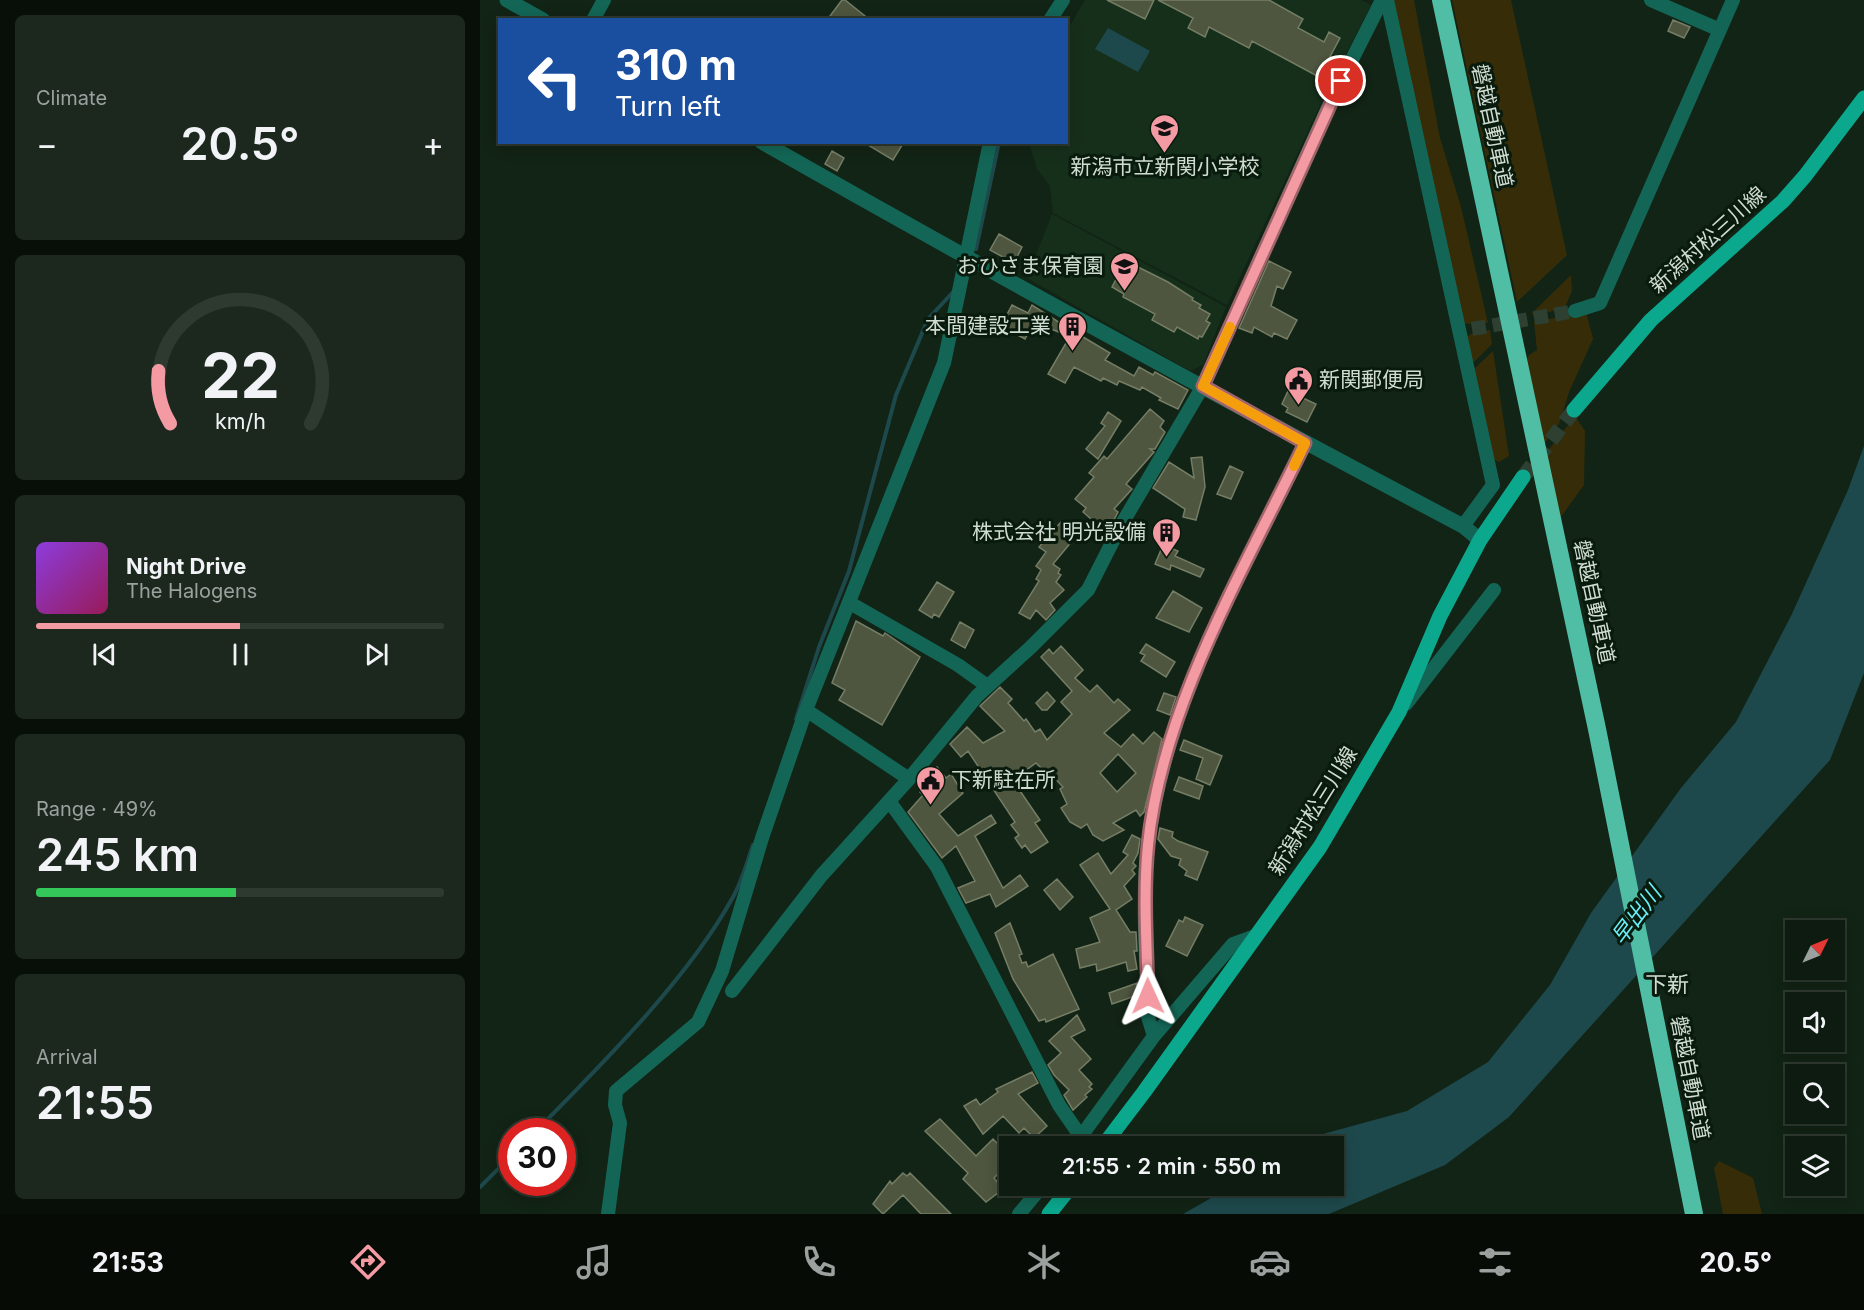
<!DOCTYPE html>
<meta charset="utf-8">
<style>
body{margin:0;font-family:Inter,"Noto Sans JP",sans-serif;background:#1c281e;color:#f1f3f6;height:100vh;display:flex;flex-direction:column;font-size:22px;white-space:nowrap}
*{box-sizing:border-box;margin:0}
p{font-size:20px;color:#9ba19f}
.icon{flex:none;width:33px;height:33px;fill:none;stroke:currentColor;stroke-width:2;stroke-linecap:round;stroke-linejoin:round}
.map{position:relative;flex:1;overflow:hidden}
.side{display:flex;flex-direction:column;gap:15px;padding:15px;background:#080f09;width:480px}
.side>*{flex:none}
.guide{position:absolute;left:18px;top:18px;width:570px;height:126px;border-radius:0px;box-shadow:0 3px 15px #0003,0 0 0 2px #2e3930;background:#1a4fa0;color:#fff;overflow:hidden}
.needle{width:39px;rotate:47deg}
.controls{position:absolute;left:1305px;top:920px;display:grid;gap:12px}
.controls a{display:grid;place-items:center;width:60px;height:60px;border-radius:0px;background:#0e1b10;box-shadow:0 3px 15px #0003,0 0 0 2px #2e3930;font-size:30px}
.speed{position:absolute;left:18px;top:1118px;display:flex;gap:12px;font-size:30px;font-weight:700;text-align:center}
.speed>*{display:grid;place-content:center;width:78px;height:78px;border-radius:50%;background:#0e1b10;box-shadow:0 3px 15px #0003,0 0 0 2px #2e3930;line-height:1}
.speed .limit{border:9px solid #d22;background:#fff;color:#111}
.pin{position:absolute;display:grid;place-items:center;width:51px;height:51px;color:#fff;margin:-26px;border:3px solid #fff;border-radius:50%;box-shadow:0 2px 6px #0007}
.me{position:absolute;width:66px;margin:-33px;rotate:359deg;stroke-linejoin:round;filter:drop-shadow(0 0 4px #0008)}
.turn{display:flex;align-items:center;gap:21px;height:126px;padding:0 18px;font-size:27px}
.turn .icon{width:78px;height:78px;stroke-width:2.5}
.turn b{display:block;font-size:42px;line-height:51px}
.big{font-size:45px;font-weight:600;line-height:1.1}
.side .card{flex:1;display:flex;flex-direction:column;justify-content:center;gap:9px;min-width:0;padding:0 21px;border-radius:9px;background:#1c281e}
.side .dial{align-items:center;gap:0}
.dial svg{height:156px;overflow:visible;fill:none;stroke:#2e3930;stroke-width:7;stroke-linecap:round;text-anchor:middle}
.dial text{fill:#f1f3f6;stroke:none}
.song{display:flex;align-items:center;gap:18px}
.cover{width:72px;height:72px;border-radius:9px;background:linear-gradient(135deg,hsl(270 70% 55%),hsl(330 70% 35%))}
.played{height:6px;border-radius:3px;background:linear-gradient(90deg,#f49aa2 50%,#2e3930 50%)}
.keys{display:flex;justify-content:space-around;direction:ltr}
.heat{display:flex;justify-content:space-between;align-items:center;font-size:33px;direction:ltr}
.charge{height:9px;border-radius:4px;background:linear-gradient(90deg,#34c759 49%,#2e3930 0)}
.trip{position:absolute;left:519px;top:1136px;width:345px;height:60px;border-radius:0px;background:#0e1b10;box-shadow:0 3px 15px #0003,0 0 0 2px #2e3930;font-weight:600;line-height:60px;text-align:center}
.tabs{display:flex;height:96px;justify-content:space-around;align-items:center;background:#060b06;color:#9ba19f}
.tabs .icon{width:42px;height:42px}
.tabs .active{color:#f49aa2}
.tabs b{font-size:27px;color:#f1f3f6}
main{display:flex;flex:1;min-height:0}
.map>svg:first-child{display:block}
</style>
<main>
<section class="side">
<div class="card"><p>Climate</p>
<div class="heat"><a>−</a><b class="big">20.5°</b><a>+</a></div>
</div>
<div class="card dial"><svg viewBox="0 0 100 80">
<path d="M14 69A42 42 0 1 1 86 69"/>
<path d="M14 69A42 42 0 0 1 8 42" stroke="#f49aa2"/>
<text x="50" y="56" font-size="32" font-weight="700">22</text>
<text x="50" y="72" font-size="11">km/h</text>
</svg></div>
<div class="card">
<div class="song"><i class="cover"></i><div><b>Night Drive</b><p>The Halogens</p></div></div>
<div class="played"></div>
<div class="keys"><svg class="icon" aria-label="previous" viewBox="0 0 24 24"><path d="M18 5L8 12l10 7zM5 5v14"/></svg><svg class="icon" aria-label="pause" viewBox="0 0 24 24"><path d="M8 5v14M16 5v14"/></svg><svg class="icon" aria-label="next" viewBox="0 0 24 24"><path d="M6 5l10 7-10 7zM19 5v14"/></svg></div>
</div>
<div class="card"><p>Range · 49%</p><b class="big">245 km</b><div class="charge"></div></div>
<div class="card"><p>Arrival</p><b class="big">21:55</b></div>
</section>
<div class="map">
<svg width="1384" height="1214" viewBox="0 0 1384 1214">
<rect width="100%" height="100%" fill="#122416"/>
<path fill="#162f1b" d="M605 0H881L891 5 842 101 747 305 573 213 570 186 557 169 549 143 586 142 587 31Z
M572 214 746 307 723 365 710 371 547 278Z"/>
<path fill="#362d08" d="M912 0H934L960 138 981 207 1008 323 982 324Z
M972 0H1031L1087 255 1037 302Z
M1091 275 1092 291 1084 309 1053 315 1052 313Z
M1106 312 1113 339 1089 392 1079 424 1062 447 1046 361 1049 355 1057 350 1054 322Z
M1010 330 1012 344 994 362 990 358 985 338 994 332Z
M1013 351 1029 456 1019 462 1011 458 993 370Z
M1095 416 1105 431 1104 485 1077 522 1066 453Z
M1239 1161 1273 1178 1282 1214H1243L1234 1168Z"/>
<path fill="#1e494c" d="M628 28 670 51 658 72 615 49Z
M1384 446V673L1350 760 1029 1117 965 1165 849 1214H703L754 1185H854V1146H822L843 1134 927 1111 1008 1062 1070 985 1111 913 1201 788 1256 722 1311 616 1368 490Z"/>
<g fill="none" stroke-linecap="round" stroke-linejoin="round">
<path stroke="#1e494c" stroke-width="4" d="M496 249 519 142
M316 719 339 647 369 571 416 395 448 319 474 291
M56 1131C122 1064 208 979 253 897 262 881 267 862 273 845
M0 1187 32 1155"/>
</g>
<path fill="#4e563f" stroke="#757d65" stroke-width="1.5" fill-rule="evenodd" d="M362 0H365L390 20H347Z
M627 0H674L665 19Z
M678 0H789L823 19 818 28 844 42 849 32 860 38 839 77 772 41 769 48 729 27 725 37 708 28 713 18Z
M1193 20 1210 27 1204 38 1188 31Z
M383 142H424L413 160Z
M352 151 364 158 357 171 345 164Z
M519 234 542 247 534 263 510 250Z
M646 261 688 282 713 298 712 300 721 305 719 308 730 314 726 321 730 323 722 337 719 336 718 339 697 327 694 332 672 320 675 314 643 297 644 294 632 287Z
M789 261 811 272 803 289 797 286 791 306 817 320 807 339 794 333 792 337 774 327 772 333 759 328Z
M532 305 548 313 552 305 585 326 581 333 554 322 545 339 521 326Z
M593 331 630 353 625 360 654 376 659 367 673 375 675 372 708 390 698 409 679 400 681 398 662 387 660 390 639 381 637 385 623 378 621 381 594 367 585 383 568 374Z
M808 391 836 404 827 422 806 412 808 408 802 404Z
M670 409 684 421 680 427 685 432 675 449H670L674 452 646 484 652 489 634 509 638 512 623 541 612 534 619 526 603 512 606 508 595 499 614 477 609 473 624 456 627 459Z
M628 412 641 421 618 459 606 449 625 426 621 423Z
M722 457 725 487 716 520 703 517 705 509 673 488 689 462 714 478 711 458Z
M750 466 763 472 751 499 737 494Z
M581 522 597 535 573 564 580 569 578 573 581 575 576 582 584 590 570 603 575 610 566 620 556 610 550 619 539 613 559 581 556 579 561 570 556 566 566 552 559 547Z
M683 545 698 551 695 556 724 569 720 577 691 565 690 570 675 564Z
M457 582 474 592 459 617 454 614 452 618 439 610Z
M693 591 722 608 709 632 676 618Z
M376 621 403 636 405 633 440 657 402 725 359 700 365 690 352 683Z
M480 622 494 630 485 648 471 640Z
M666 644 695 662 686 677 661 661 665 655 660 653Z
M581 646 603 670 595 678 610 692 617 685 634 703 638 699 650 710 624 733 641 747 653 734 663 744 674 732 682 739 664 812 660 816 656 810 633 823 644 830 623 841 613 835 607 824 601 828 590 822 581 808 587 804 580 789 583 787 568 771 566 773 556 763 538 776 544 785 538 788 560 820 555 823 568 842 551 853 545 845 542 848 535 838 539 835 531 825 535 822 488 751 481 757 470 744 487 727 503 743 525 731 500 706 520 687 532 699 528 703 544 721 546 719 555 732 560 729 567 740 592 714 581 702 592 691 561 657 569 649 573 654ZM638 754 656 773 637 792 620 773Z
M567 692 575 701 567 710H562L556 703Z
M684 693 696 697 690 715 677 710Z
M704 740 742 756 730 785 716 779 723 758 700 750Z
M457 767 466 778 471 774 483 793 459 814 478 836 511 815 516 823 495 836 523 888 540 875 548 886 516 907 510 894 486 903 478 888 495 881 476 846 462 858 428 812 443 795 440 792 453 782 447 774Z
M699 777 723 786 719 799 694 790Z
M680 828 693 832 692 837 698 841 728 852 717 880 705 875 707 871 699 865 701 859 691 856 678 839Z
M652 835 660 839 658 853 653 863 656 866 652 870 655 874 644 886 652 899 636 910 650 932H656L657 951H654L657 969 648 971 646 962 617 971 616 964 600 968 596 949 620 942 610 918 630 909 600 865 618 853 631 874 648 855 643 852Z
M577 879 593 897 580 910 564 890Z
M705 917 723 925 707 956 686 946 699 920 703 922Z
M530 923 542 954 539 955 542 963 546 962 548 967 573 954 599 1009 566 1022 565 1019 559 1021 533 979 515 933Z
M657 983 658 995 632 1004 629 993Z
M597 1015 605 1030 591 1037 611 1059 599 1070 612 1084 609 1087 612 1089 605 1095 607 1097 593 1110 584 1095 589 1090 574 1075 568 1065 581 1053 569 1041Z
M552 1072 558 1083 538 1094 567 1126 554 1138 544 1128 539 1133 523 1116 503 1134 484 1106 496 1099 500 1105 518 1092 516 1089Z
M460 1119 496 1156 513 1139 530 1156V1162L514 1178 523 1189 506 1202 483 1179 488 1173 445 1131Z
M423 1173 427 1176 430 1173 471 1214H441L423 1195 403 1214 393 1204 410 1181 412 1184Z"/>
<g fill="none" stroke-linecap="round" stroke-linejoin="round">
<path stroke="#2e4032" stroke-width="14" stroke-dasharray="14 7" stroke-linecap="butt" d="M992 329 1095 311"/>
<path stroke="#2e4032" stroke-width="15" stroke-dasharray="15 8" stroke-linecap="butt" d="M1043 477 1094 410"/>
<path stroke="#136656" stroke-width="14" d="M907 0 1013 485 983 526
M1171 0 1240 30
M113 20 124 0
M570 20 583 0
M1095 311 1120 303 1253 0
M370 603 478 665 506 685
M926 704 1014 590
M326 710 429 779
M409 801 457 867 579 1105 601 1137
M775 936 753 944 674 1036 668 1017C667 960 661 900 668 844 686 699 763 572 825 443
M252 991 341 876 429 779 497 696 551 647 608 590 640 527 723 386 851 101 902 0
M594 1146 674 1036
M128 1214 140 1123 135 1105 136 1091 218 1022 242 971 282 838 326 710 464 363 510 142
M539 1214 563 1185"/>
<path stroke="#136656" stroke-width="15" d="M27 0 63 20
M282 142C514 274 747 402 983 526L1000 540"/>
<path stroke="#0ba88e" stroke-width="15" d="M1094 410 1171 320 1303 201 1325 176 1384 98
M623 1146 664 1092 840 847 919 712 960 616 1000 540 1043 477
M569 1214 592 1185"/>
<path stroke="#50bda5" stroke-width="18" d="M961 0 1117 729 1214 1214"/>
</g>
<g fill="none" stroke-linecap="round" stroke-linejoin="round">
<defs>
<path id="route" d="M668 996C667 946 663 895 668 845 682 706 765 568 825 443L723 386 861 81"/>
</defs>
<use href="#route" stroke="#9f6469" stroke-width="15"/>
<use href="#route" stroke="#f49aa2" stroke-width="10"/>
<path stroke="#f59e0b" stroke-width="10" d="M750 327 723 386 825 443 814 466"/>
</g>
<defs>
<symbol id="school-pin" viewBox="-11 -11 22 30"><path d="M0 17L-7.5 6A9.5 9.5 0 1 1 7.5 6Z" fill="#f49aa2" stroke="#091b0d"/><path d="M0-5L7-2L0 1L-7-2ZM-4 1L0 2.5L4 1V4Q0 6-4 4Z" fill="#111"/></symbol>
<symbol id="building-pin" viewBox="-11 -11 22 30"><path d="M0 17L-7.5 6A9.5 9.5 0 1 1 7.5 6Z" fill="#f49aa2" stroke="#091b0d"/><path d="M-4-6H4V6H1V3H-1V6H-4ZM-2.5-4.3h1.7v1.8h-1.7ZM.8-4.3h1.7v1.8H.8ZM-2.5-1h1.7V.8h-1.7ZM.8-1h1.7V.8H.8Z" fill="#111"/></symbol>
<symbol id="civic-pin" viewBox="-11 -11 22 30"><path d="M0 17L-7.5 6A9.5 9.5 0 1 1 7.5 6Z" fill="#f49aa2" stroke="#091b0d"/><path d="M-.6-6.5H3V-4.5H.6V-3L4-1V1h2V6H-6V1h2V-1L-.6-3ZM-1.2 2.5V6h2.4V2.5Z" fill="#111"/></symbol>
</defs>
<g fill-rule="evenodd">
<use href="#school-pin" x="668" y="112" width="33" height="45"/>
<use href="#school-pin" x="628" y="250" width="33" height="45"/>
<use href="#building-pin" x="576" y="310" width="33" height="45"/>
<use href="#civic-pin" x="802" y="364" width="33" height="45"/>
<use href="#building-pin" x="670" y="516" width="33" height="45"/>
<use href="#civic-pin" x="434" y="764" width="33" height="45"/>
</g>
<g text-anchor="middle" stroke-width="6" stroke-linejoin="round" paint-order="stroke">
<g font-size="21" fill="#d0dcd2" stroke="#091b0d">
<text transform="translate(1012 126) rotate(78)" y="7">磐越自動車道</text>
<text transform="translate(1228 240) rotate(-42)" y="7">新潟村松三川線</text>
<text transform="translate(1114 602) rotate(78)" y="7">磐越自動車道</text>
<text transform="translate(833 811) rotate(-58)" y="7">新潟村松三川線</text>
<text transform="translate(1210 1078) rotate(79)" y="7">磐越自動車道</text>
</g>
<g font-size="21" fill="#d0dcd2" stroke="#091b0d" text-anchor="end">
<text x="685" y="174" text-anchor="middle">新潟市立新関小学校</text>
<text x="624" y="273">おひさま保育園</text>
<text x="571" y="333">本間建設工業</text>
<text x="839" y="387" text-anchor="start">新関郵便局</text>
<text x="666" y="539">株式会社 明光設備</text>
<text x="471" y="787" text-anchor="start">下新駐在所</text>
</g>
<g font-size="22" font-style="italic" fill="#69effb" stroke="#091b0d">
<text transform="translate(1156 915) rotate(-53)" y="8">早出川</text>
</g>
<g font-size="22" fill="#d0dcd2" stroke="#091b0d">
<text x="1187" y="992">下新</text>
</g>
</g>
</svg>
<div class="controls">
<a><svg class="needle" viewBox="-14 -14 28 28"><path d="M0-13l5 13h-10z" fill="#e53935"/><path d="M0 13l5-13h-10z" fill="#9ba19f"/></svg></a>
<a><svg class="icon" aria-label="sound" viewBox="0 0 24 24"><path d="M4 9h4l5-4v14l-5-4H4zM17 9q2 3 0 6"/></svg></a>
<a><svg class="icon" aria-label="search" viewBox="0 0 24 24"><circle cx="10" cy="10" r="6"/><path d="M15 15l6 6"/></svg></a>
<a><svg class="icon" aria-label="layers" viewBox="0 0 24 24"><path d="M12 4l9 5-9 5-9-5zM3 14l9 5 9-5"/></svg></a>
</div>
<div class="speed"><div class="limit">30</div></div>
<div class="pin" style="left:861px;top:81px;background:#d93025"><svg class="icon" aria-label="arrive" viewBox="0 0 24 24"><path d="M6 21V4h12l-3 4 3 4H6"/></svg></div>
<svg class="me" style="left:668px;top:996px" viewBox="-20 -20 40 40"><path d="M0-17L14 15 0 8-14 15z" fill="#f49aa2" stroke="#fff" stroke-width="4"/></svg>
<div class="trip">21:55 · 2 min · 550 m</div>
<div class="guide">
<div class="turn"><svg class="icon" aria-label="left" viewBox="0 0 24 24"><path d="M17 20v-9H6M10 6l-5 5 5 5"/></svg><div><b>310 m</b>Turn left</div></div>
</div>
</div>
</main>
<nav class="tabs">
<b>21:53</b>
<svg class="icon active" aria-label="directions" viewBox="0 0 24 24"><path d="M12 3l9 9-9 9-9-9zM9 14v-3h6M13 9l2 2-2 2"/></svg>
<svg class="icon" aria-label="music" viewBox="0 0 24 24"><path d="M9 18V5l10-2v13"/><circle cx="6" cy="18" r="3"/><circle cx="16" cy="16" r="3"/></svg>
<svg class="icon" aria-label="phone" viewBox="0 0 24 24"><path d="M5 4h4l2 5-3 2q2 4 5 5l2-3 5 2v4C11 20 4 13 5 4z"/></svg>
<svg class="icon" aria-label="climate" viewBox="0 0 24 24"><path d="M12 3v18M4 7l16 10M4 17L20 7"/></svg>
<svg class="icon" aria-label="car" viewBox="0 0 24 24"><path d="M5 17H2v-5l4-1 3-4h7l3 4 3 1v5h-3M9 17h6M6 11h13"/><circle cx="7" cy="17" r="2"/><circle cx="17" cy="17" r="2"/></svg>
<svg class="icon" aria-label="filters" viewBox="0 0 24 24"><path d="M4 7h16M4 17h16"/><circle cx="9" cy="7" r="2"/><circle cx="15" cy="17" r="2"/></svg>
<b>20.5°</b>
</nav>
